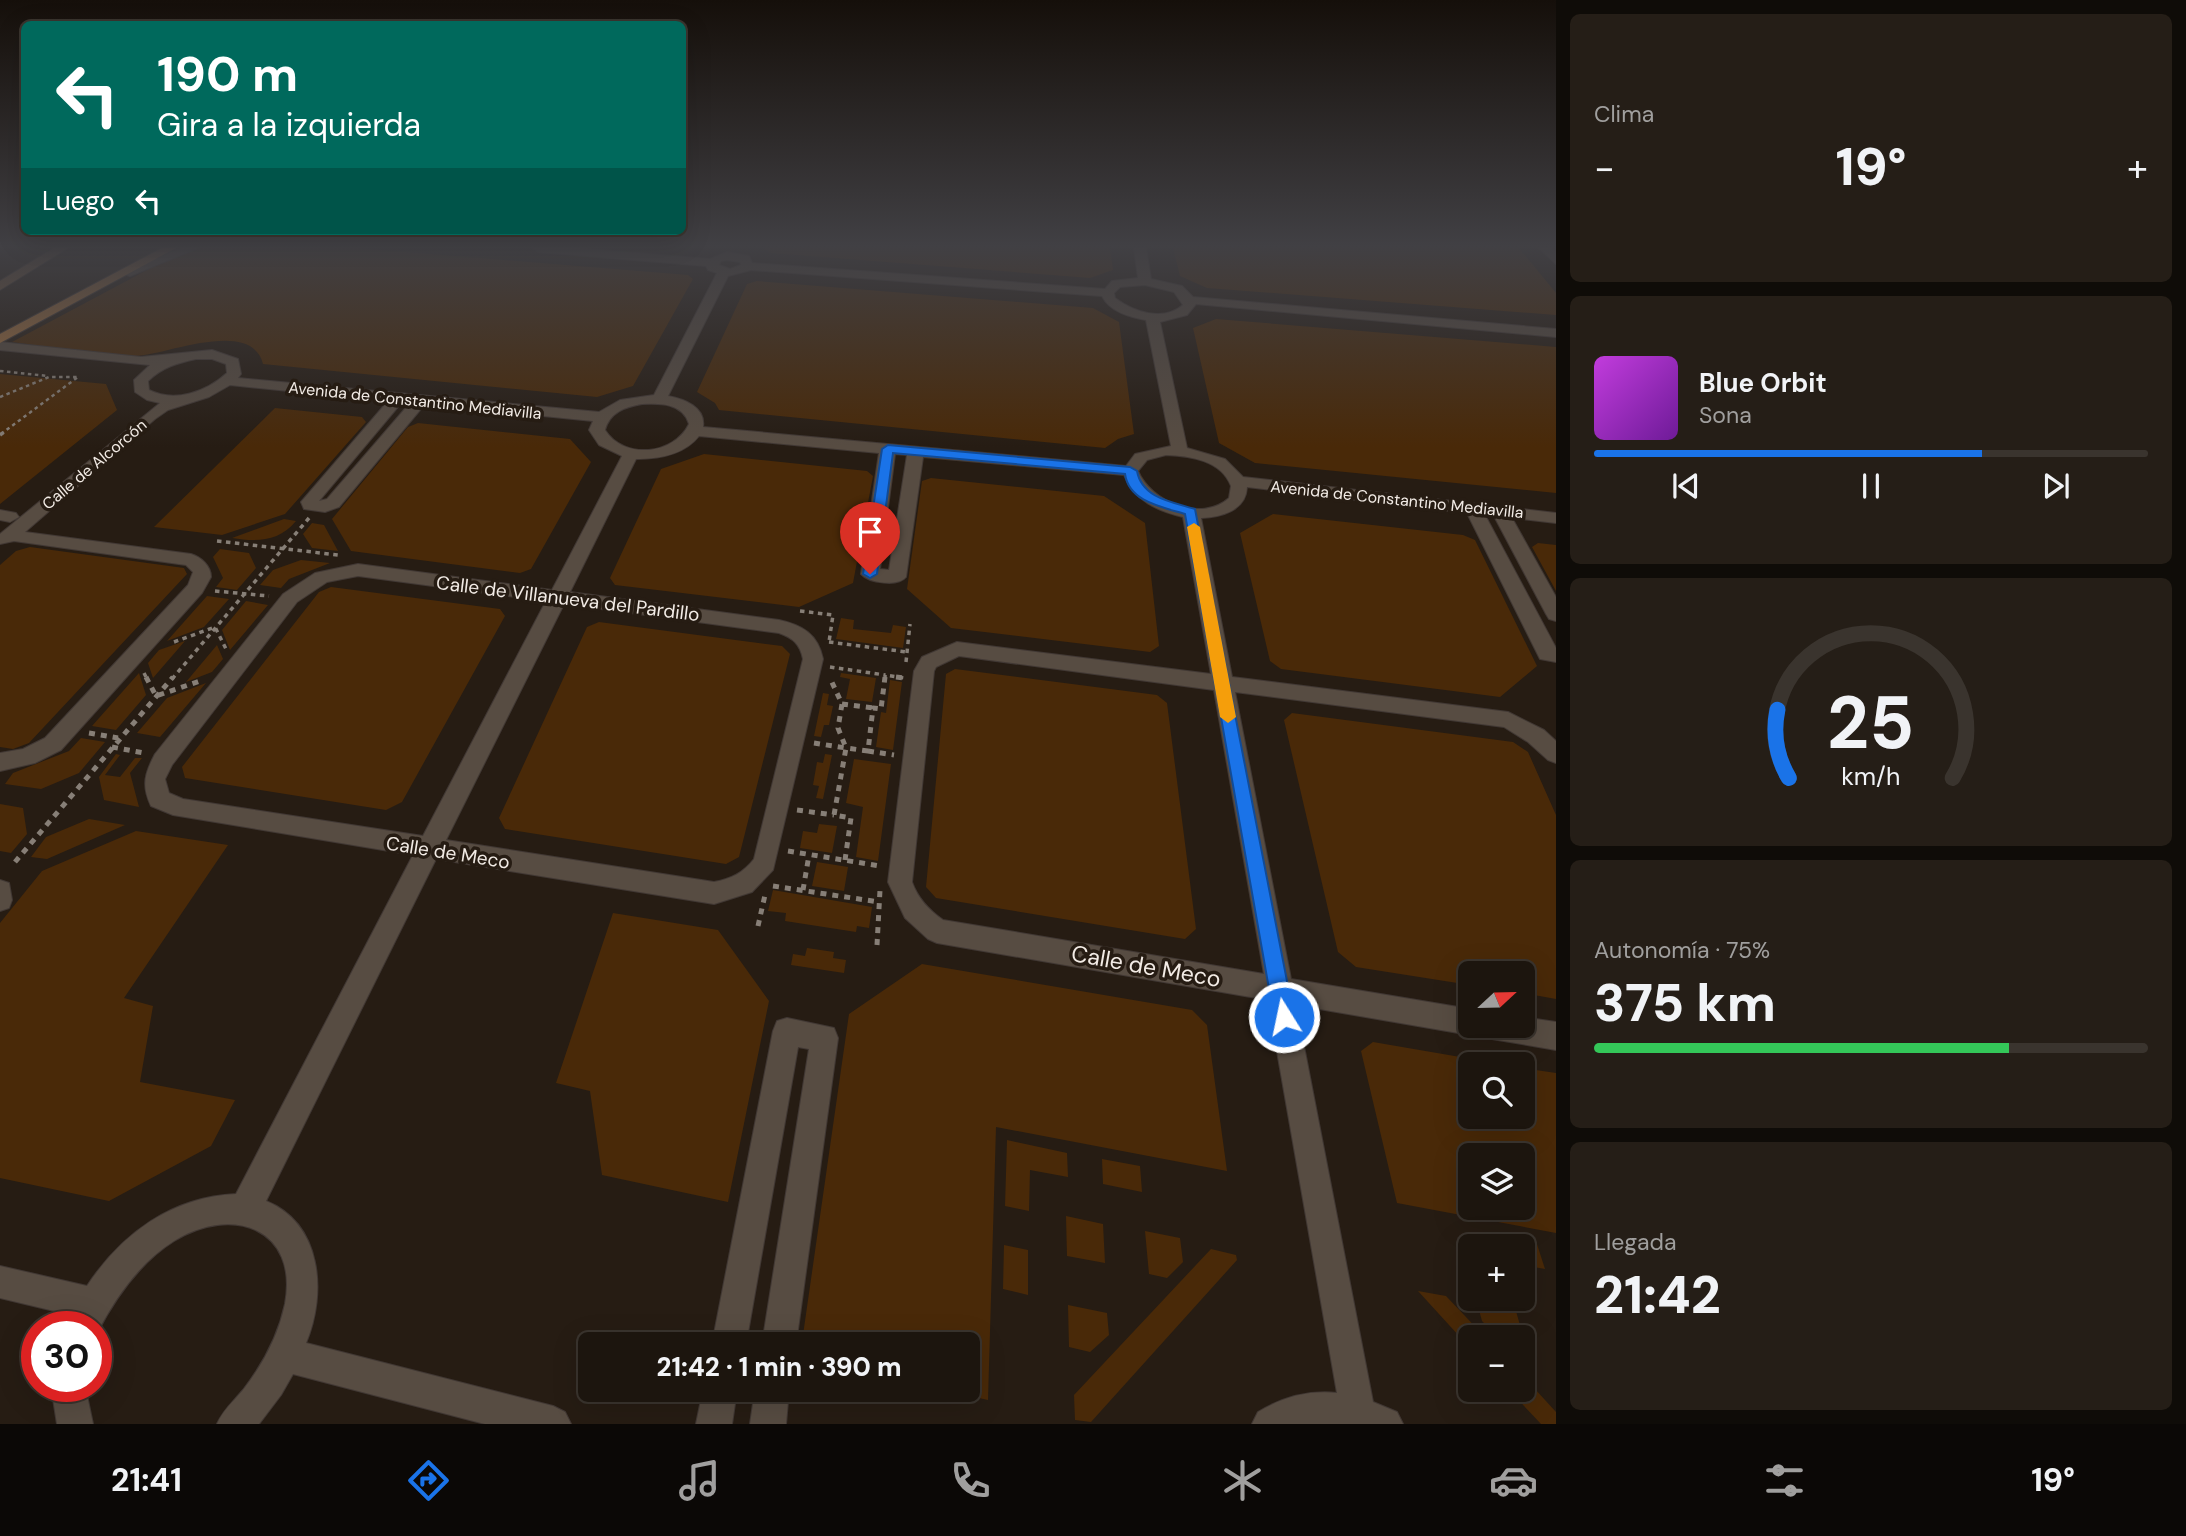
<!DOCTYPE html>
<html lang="es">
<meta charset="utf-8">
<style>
body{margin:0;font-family:"DM Sans",sans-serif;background:#251e17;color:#f1f3f6;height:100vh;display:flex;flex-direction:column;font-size:26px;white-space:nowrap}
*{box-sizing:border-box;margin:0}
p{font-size:23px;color:#a09f9e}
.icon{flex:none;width:38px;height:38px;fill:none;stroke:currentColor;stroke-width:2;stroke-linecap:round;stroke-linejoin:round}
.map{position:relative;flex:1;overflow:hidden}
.panel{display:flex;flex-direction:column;gap:14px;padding:14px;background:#0f0c08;width:630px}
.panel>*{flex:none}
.guide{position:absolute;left:21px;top:21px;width:665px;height:214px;border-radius:10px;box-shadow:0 7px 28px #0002,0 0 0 2px #3a342e;background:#00695c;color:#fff;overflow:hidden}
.needle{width:46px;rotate:68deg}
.controls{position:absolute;left:1458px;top:961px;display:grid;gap:14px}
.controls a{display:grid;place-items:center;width:77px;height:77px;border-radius:10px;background:#1c150e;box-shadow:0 7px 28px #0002,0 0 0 2px #3a342e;font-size:35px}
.speed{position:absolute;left:21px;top:1311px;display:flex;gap:14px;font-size:35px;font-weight:700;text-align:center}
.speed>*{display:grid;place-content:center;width:91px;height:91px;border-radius:50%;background:#1c150e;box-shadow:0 7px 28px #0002,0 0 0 2px #3a342e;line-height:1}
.speed .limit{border:10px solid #d22;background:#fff;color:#111}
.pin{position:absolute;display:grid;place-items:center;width:60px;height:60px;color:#fff;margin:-72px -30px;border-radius:50% 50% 50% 0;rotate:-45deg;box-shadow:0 0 7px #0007}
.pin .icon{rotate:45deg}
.me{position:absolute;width:77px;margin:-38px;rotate:350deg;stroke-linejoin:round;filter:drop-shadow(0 0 5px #0008)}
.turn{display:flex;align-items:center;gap:24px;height:147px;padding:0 21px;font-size:32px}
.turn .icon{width:91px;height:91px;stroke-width:2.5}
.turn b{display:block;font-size:49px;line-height:60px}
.then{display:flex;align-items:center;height:66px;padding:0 21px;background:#0003;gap:14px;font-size:26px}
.big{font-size:52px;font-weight:800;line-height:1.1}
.panel .tile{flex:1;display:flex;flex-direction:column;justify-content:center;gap:10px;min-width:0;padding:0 24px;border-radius:10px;background:#251e17}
.panel .dial{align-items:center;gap:0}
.dial svg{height:182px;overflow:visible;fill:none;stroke:#3a342e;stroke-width:7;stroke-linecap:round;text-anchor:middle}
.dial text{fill:#f1f3f6;stroke:none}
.song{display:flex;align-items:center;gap:21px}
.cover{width:84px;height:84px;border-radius:10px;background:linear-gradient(135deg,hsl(290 70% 55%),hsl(280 70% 35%))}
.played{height:7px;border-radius:4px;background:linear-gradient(90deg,#1a73e8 70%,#3a342e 70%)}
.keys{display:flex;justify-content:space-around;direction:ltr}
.heat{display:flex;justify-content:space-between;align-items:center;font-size:38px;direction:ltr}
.charge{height:10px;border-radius:5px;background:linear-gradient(90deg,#34c759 75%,#3a342e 0)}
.trip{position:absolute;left:578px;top:1332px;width:402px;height:70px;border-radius:10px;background:#1c150e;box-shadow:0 7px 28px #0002,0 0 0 2px #3a342e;font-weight:800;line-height:70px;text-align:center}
.dock{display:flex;height:112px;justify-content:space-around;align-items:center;background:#0b0806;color:#a09f9e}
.dock .icon{width:49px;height:49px}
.dock .current{color:#1a73e8}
.dock b{font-size:32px;color:#f1f3f6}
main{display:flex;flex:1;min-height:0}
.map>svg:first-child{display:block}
</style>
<main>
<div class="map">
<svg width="1556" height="1424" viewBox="0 0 1556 1424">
<rect width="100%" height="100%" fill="#261c13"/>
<path fill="#492908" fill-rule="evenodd" d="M201 248H357L688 275 693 279 633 386 597 397 263 364C251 317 164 356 135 356 94 355 52 347 12 342L164 261Z
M764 248H1110L1113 270 1090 278 771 253Z
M1173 248H1519L1556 293V315L1207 288 1180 276Z
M757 281 1093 308 1119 322 1134 434 1118 439 1105 448 719 410 715 403 697 392 747 284Z
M1216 319 1556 347V493L1255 463 1219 443 1193 328Z
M0 374 106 384 117 410 0 504Z
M275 408 362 417 366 422 285 514 222 535 154 527Z
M418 423 570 439 591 462 531 569 520 573 351 551 332 519 408 427Z
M704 454 867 471 873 476 853 583 799 607 615 585 610 578 661 469Z
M931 478 1104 496 1145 523 1159 646 1150 652 951 628 907 589 922 481Z
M1273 514 1463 535 1475 540 1537 666 1500 697 1281 669 1270 661 1240 533Z
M284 519 296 521C279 542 256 542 232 538Z
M312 523 324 525 338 551 312 548 303 534Z
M1538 543 1556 545V591L1532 547Z
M30 547 184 568 187 574 29 743 13 749 0 747V565L16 551Z
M220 549 249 553 256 568 237 590 216 587 223 578 213 557Z
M301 560 330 563 289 579 281 588 260 585 273 570Z
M331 587 500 609 505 616 402 802 386 810 185 778 182 767 319 592Z
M207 596 229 599 204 627 167 641Z
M246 601 268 605 230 650 222 630Z
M841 618 854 620 853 629 891 633 893 625 906 627 903 648 836 639Z
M599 622 782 646 790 654 739 857 726 864 505 829 499 818 587 627Z
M185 641 153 678 148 663 159 650Z
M217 645 223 659 212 672 186 682Z
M955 669 1157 695 1167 703 1196 929 1185 939 936 898 926 887 946 674Z
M139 673 146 695 116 730 92 726Z
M841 673 876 678 872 702 846 699 850 679 840 677Z
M890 680 902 682 893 750 876 747 881 712 886 713Z
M206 683 160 737 137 733 167 698Z
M823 693 829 694 827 705 833 706 829 725H824L821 737 814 736Z
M1292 713 1513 742 1528 752 1556 815V999L1523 993 1522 973H1470V985L1356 967 1338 952 1284 720Z
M81 738 105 742 79 773 41 789 5 784 13 773 69 751Z
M116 754 120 755 105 775 120 777 135 758H142L130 773 139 807 104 800 99 777Z
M825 754 832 755 823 799 816 798 819 786 813 785 817 762 823 763Z
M854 759 891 764 878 861 856 857 863 807 846 803Z
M0 804 23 808 27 834 11 853 0 851Z
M89 819 125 825 47 859 31 857 46 837Z
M819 824 837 826 832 853 800 848 803 831 817 833Z
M136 831 228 845 124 998 153 1006 140 1082 235 1100 211 1146 109 1201 0 1178V923L42 871Z
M817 862 848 867 844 891 812 886Z
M773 890 872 907 869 928 857 926 856 932 785 921 786 913 768 911Z
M613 913 718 930 769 1001 728 1202 602 1175 590 1091 556 1083Z
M807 948 834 952 833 958 846 960 844 973 791 965 793 954 805 956Z
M922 964 1192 1010 1207 1025 1227 1171 996 1127 988 1400 943 1390H968V1344H808L803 1335 849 1014Z
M1373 1042 1501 1064H1470V1116H1522L1523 1068 1556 1073V1233L1397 1203 1361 1051ZM1522 1155V1208H1470V1155Z
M1007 1140 1067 1153 1068 1177 1030 1170 1029 1211 1005 1206Z
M1102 1159 1140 1166 1142 1192 1103 1184Z
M1066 1216 1103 1224 1105 1263 1067 1256Z
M1145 1231 1180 1238 1183 1262 1167 1278 1149 1274Z
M1495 1233 1536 1241 1545 1269 1523 1265 1522 1246H1498Z
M1004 1245 1028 1250V1295L1003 1289Z
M1211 1249 1236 1255 1237 1260 1091 1422 1075 1420 1074 1395Z
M1418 1291 1446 1296 1485 1337H1470V1348Z
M1476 1299 1514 1304 1527 1350 1523 1349 1522 1337H1498L1482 1321Z
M1068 1305 1107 1313 1109 1335 1090 1352 1069 1347Z
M1523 1376 1556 1412V1424H1541L1509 1390H1522Z"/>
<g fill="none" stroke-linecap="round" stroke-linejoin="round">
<defs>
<path id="minor" d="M182 248H198L130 276 120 273Z
M532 248H576L710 259 727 252 749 256 752 263 1105 289 1112 281 1138 278 1134 248H1146L1151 279 1182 286 1193 297 1556 329V337L1196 304 1187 315 1160 322 1187 448 1225 459 1243 477 1556 513V523L1512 518 1556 597V621L1549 619 1546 614 1494 516 1485 515 1556 648V662L1540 659 1467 513 1247 487C1246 511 1221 517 1201 518L1232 677 1508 712 1544 730 1556 741V763L1548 760 1528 742 1504 727 1235 692 1291 979 1470 1009V1026H1522V1017L1556 1022V1050L1492 1039 1482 1035 1480 1030 1470 1035 1296 1005 1373 1402 1397 1412 1403 1424H1252L1258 1412C1283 1397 1308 1390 1337 1393L1268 1000 937 943 928 939 905 918 888 882 914 671 922 657 957 642 1211 674 1183 517C1158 511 1134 501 1124 475L923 457 906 577C898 587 869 583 861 574L879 453 699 436C684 455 659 459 636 459L570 592 779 620C802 625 818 634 823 659L773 870 752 892 714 904 436 859 266 1201C322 1224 327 1293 306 1343L553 1406 565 1412 571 1424H485L293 1374 281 1395 259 1424H217C223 1410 233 1402 243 1390 263 1364 278 1337 285 1304 299 1228 232 1205 174 1241 139 1263 115 1298 96 1335V1326H67L71 1315 0 1298V1266L87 1286C122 1233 172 1197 236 1194L413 855 173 815 151 806C141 785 145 773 155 754L283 594 315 573 358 564 552 590 622 456 599 445 589 430 593 421 425 404 339 507 325 512 304 509 301 502 388 401 230 385 209 397 168 410 155 419 25 532 191 554C201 557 211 566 211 577L202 593 61 750 35 763 0 771V753L23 749 45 738 188 585 193 572 186 565 14 541 0 544V534L160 403 147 400 135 392 134 380 150 365 0 350V342L141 357 212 350 238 359 241 374 238 378 599 412 620 400 654 395 717 273 708 270 706 266 538 252ZM727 260 740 262 741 265 730 269 719 265 721 261ZM751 270 1102 296C1110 312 1130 317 1146 320L1171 446 1135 454 1126 466 703 427C706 407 684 399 668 396L728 276ZM1145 285 1174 292 1183 305C1163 322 1134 312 1115 298L1114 293 1120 287ZM196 359H212L226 364 227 373C206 392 175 403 149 390L148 381C162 367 178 363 196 359ZM402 402 410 403 327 499 319 501ZM642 404C660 403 683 403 689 424 674 455 624 460 605 430 610 412 625 407 642 404ZM895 454 907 455 889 570 880 569ZM1166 455C1190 456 1221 460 1231 486L1229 498C1201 523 1151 502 1138 471L1147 460ZM358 576 546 601 423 836 183 799 169 793 165 779 172 765 297 602 327 582ZM564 604 779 633C793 638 800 644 803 659L754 859C743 873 731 879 714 882L446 840ZM959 656 1214 690 1264 974 943 920C929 910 918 899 912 882L934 671 936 667Z
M1539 248H1551L1556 253V264Z
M0 510 16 513 19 517 10 522 0 520Z
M0 880 9 883 12 900 9 908 0 911Z
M787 1018 834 1028 838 1038 796 1344H762L809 1049 798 1047 746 1344H712L773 1031 777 1021Z
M51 1386H85L93 1424H57Z
M703 1390H737L732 1424H696Z
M755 1390H789L786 1424H750Z"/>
<path id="secondary" d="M54 248H68L0 290V281Z"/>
<path id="primary" d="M162 248H176L0 343V334Z"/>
</defs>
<use href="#minor" stroke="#413834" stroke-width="2"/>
<use href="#secondary" stroke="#413834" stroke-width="2"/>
<use href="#primary" stroke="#413834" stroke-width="2"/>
<path stroke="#877f77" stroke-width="2.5" stroke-dasharray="3.5 3.5" stroke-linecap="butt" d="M0 371 48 376
M0 397 49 377H77
M1 434 78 377"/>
<path stroke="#877f77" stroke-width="3.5" stroke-dasharray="4.5 4.5" stroke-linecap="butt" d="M0 435 4 432
M217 541 338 555
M215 591 269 596
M800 611 833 615 829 642
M174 642 215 627 226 649
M829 642 907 652
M906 662 910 624
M830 667 885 675
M144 673 147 679
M172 679 309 518
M885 679V675L904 678"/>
<path stroke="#877f77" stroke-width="5" stroke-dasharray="6 6" stroke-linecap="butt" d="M146 677 156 696 200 681
M896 677 904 678
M842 704 873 708
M89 733 118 738
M814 743 846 748 838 728 842 704 830 678
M112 747 144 753
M868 751 894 755
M797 810 834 815
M788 851 880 866
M845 860 851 818 834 815 846 748 868 751 873 708 881 709 885 677
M15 862 173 677
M773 886 879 902
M803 890 809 855
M758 926 765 895
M877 945 880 890"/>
<use href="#minor" fill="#574c42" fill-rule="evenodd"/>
<use href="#secondary" fill="#7c5d40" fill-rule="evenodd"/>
<use href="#primary" fill="#a16f3e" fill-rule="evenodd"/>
</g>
<linearGradient id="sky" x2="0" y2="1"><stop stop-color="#150f0a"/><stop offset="0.55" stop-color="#414044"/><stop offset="1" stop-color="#414044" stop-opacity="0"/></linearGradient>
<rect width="1556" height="447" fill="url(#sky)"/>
<path fill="#1a73e8" stroke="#114b97" stroke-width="2" d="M888 445 1130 467 1137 471C1142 498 1172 502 1195 509L1294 1017 1291 1024 1284 1027 1277 1024 1274 1017 1185 514C1162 507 1129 502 1125 474L893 453 877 574 870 578 863 574 882 449Z"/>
<path fill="#f59e0b" d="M1194 523 1200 527 1236 717 1228 723 1220 717 1187 527Z"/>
<g text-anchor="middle" stroke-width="7" stroke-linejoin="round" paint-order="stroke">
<g font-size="16" fill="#f2ebe5" stroke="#261c13">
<text transform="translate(415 400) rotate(6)" y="6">Avenida de Constantino Mediavilla</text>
<text transform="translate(94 464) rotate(-40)" y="6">Calle de Alcorcón</text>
<text transform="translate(1397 499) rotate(6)" y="6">Avenida de Constantino Mediavilla</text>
</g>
<g font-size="19" fill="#f2ebe5" stroke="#261c13">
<text transform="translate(568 598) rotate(7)" y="7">Calle de Villanueva del Pardillo</text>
<text transform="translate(448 852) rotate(9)" y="7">Calle de Meco</text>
</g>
<g font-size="23" fill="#f2ebe5" stroke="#261c13">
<text transform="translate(1146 966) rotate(10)" y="8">Calle de Meco</text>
</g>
</g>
</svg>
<div class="controls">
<a><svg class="needle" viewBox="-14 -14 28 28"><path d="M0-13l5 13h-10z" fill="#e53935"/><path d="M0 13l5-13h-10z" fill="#a09f9e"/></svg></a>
<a><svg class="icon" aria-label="search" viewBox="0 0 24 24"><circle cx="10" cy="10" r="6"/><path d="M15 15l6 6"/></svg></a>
<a><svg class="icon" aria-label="layers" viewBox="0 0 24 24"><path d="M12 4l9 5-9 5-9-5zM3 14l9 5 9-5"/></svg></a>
<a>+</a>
<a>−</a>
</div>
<div class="speed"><div class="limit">30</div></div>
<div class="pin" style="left:870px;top:574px;background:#d93025"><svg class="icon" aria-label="arrive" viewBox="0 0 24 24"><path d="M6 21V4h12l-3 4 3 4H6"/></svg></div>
<svg class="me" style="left:1284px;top:1017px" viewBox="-20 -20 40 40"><circle r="17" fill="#1a73e8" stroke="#fff" stroke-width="3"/><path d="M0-11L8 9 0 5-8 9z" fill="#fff"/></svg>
<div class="trip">21:42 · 1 min · 390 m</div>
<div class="guide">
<div class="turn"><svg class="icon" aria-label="left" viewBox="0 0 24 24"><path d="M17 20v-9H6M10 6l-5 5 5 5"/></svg><div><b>190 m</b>Gira a la izquierda</div></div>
<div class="then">Luego<svg class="icon" aria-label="left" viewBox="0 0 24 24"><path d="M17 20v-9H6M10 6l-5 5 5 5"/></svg></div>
</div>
</div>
<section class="panel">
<div class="tile"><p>Clima</p>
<div class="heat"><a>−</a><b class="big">19°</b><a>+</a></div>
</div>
<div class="tile">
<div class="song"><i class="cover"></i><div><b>Blue Orbit</b><p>Sona</p></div></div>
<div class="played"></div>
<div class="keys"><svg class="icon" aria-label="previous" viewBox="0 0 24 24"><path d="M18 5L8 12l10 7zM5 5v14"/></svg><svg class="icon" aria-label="pause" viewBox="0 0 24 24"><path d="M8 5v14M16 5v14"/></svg><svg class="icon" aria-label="next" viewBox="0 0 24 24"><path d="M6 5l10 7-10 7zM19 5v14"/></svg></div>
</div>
<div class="tile dial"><svg viewBox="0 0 100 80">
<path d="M14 69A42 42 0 1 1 86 69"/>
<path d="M14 69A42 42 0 0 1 9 39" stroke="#1a73e8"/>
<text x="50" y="56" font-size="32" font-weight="700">25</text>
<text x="50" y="72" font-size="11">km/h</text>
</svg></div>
<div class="tile"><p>Autonomía · 75%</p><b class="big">375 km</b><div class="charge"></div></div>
<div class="tile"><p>Llegada</p><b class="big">21:42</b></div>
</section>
</main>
<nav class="dock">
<b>21:41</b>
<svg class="icon current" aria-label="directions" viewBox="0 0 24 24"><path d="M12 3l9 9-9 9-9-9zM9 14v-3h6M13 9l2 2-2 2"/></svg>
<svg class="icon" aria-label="music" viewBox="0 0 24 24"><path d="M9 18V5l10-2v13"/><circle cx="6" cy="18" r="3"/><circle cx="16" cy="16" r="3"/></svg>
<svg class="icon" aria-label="phone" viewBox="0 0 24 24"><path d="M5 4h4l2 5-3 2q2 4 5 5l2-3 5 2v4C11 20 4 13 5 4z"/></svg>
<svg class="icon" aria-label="climate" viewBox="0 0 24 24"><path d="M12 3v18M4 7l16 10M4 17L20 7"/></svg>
<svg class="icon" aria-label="car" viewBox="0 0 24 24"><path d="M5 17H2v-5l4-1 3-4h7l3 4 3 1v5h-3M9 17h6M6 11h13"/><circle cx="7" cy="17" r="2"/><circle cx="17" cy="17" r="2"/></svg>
<svg class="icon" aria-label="filters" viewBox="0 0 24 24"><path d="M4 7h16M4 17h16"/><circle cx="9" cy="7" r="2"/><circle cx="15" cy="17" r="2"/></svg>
<b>19°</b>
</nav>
